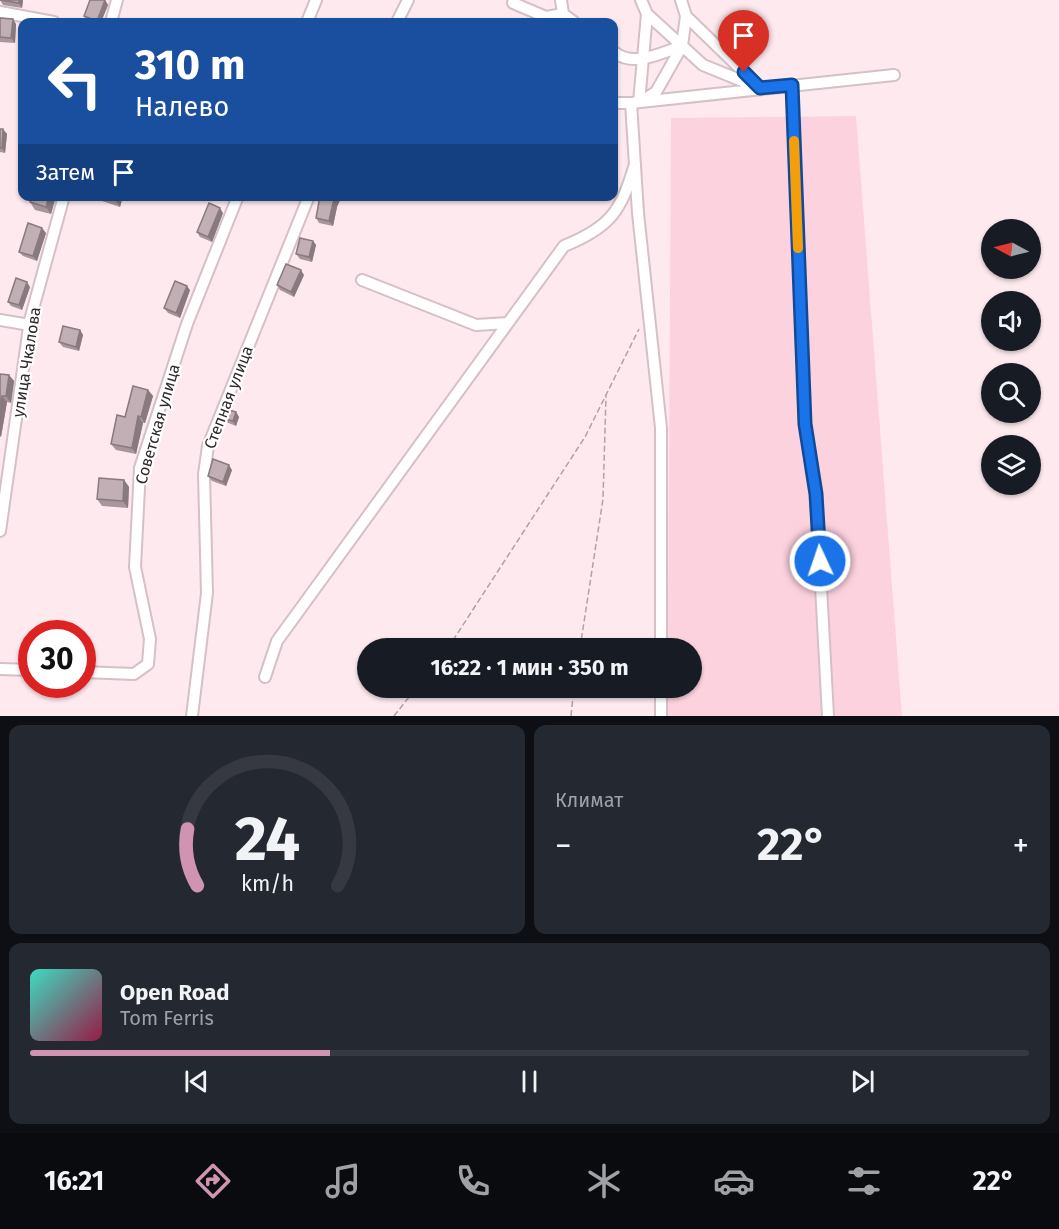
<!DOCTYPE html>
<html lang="ru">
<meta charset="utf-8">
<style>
body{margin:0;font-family:"Fira Sans",sans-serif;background:#242831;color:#f1f3f6;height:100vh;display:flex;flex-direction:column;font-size:22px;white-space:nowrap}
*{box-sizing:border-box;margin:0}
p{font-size:20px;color:#9ea1a6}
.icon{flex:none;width:33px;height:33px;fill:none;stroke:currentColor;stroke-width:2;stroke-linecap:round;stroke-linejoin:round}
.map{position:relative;height:716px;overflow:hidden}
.details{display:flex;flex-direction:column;gap:9px;padding:9px;background:#0d0f14;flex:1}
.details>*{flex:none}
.top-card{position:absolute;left:18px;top:18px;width:600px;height:183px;border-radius:12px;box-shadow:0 2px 4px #0004;background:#1a4fa0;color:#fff;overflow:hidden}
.needle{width:39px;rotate:277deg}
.buttons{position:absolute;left:981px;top:219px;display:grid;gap:12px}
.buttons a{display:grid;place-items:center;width:60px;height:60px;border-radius:50%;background:#171b24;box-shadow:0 2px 4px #0004;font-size:30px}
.speed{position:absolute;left:18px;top:620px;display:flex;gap:12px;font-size:30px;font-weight:700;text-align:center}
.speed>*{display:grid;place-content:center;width:78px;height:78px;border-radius:50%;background:#171b24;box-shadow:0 2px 4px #0004;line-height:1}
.speed .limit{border:9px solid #d22;background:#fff;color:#111}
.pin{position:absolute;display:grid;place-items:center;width:51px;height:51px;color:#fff;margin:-62px -26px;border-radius:50% 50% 50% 0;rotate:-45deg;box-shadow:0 0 6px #0007}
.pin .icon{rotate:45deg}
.me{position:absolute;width:66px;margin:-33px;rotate:357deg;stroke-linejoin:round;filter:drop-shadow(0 0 4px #0008)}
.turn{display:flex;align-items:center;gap:21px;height:126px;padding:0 18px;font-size:27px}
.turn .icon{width:78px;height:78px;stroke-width:2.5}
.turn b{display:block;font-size:42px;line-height:51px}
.then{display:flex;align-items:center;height:57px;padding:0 18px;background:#0003;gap:12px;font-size:22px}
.big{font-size:45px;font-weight:700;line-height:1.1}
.details .card{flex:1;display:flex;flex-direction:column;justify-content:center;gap:9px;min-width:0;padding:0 21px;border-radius:12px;background:#242831}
.details .dial{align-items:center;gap:0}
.dial svg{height:156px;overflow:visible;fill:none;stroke:#363941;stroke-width:7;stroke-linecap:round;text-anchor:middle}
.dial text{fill:#f1f3f6;stroke:none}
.song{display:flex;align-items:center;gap:18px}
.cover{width:72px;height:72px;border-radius:9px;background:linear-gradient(135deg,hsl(170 70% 55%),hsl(340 70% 35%))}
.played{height:6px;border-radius:3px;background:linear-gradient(90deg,#d193b2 30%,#363941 30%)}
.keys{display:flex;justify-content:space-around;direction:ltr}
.heat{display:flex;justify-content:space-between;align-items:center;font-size:33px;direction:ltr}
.details .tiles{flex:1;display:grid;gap:9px;grid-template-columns:1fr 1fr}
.card:last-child{grid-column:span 2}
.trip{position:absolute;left:357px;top:638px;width:345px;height:60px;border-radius:30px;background:#171b24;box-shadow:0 2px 4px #0004;font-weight:700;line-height:60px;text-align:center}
.dock{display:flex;height:96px;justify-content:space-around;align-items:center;background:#090b0e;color:#9ea1a6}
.dock .icon{width:42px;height:42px}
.dock .active{color:#d193b2}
.dock b{font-size:27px;color:#f1f3f6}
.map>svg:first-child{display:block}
</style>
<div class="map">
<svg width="1059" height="716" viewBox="0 0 1059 716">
<rect width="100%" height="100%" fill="#fee9ef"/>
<path fill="#fcd2de" d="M856 116 902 716H668V687H692V648H668L671 118Z"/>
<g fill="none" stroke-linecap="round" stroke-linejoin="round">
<defs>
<path id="minor" d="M561 0 563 14
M513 3 546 17 563 14 574 22
M0 12 54 22
M647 14 703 65 757 87
M686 16 756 84
M111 22 117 0
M307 22 316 0
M397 22 408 0
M614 52C634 68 660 53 682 46L686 16 681 0
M792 85 805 424 816 494 828 716
M645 99 656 92 682 46
M639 102 647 14 641 0
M614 103H631L894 75
M631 103 638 213 661 428V648
M362 280 476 325 508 323
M0 320 30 325
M0 531 30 320 64 196
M0 669 32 670
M82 672 134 674 148 664 150 639 135 567 140 468 187 324 238 196
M265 677 277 641 564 246C611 227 621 211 635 164
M192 716 207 593 204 474 208 446 309 196
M661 716V687"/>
</defs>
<use href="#minor" stroke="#d4c0c6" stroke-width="14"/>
<path stroke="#b0a1a5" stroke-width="1.5" stroke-dasharray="6 3" stroke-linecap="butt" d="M448 648 585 437 639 329
M580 648 603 499 606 396
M394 716 417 687
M571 716 574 687"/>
<use href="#minor" stroke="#fff" stroke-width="10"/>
</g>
<path fill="#a7969c" d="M0 0H23L22 8 3 5Z
M105 0 108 5 101 22H92L87 21 84 16Z
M0 18 16 24 15 43 0 42Z
M0 129 7 134 5 153 0 152Z
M56 196 51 214 35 210 30 202Z
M99 196H123L120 207 102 201Z
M337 207 333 226 319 223 316 218Z
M223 213 212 242 200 237 197 232Z
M46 233 37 261 23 256 19 252Z
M313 241 316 245 312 262 300 259 296 254Z
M304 275 294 297 280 290 277 285Z
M30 287 22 310 11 306 8 302Z
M190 290 180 318 168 313 164 308Z
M80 330 83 335 79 351 63 347 59 342Z
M0 374 9 375 14 381 11 403 7 402 1 437 0 436Z
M148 390 153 396 145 423H143L136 454 116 450 111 444 125 417Z
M236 412 239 417 236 426 226 422 222 418Z
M232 470 226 486 212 481 208 476Z
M124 480 129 487 128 508 102 506 97 499Z"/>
<path fill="#887a7f" d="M19 0H23L22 8 19 3Z
M105 0 108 5 101 22H98L97 21Z
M13 19 16 24 15 43 11 38Z
M3 129 7 134 5 153 2 148Z
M49 196H56L51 214 46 207Z
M116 196H123L120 207 115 200Z
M336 196H342L337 207 333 226 329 221 333 203Z
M220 208 223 213 212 242 208 237Z
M42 228 46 233 37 261 33 256Z
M313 241 316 245 312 262 309 257Z
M301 270 304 275 294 297 291 292Z
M27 282 30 287 22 310 19 305Z
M187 286 190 290 180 318 176 313Z
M80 330 83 335 79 351 76 347Z
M9 375 14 381 11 403 6 396Z
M148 390 153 396 145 423 141 417Z
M2 396 7 402 1 437 0 435V412Z
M236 412 239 417 236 426 233 421Z
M138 416 143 423 136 454 132 448Z
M229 465 232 470 226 486 223 482Z
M124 480 129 487 128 508 123 501Z"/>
<path fill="#c2afb5" stroke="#887a7f" stroke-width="1.5" d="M0 0H19V3Z
M90 0H105L97 21 84 16Z
M0 18 13 19 11 38 0 37Z
M0 129H3L2 148H0Z
M31 196H49L46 207 30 202Z
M104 196H116L115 200Z
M320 196H336L333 203 329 221 316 218Z
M209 203 220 208 208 237 197 232Z
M28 223 42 228 33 256 19 252Z
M300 238 313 241 309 257 296 254Z
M286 264 301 270 291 292 277 285Z
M16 278 27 282 19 305 8 302Z
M175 281 187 286 176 313 164 308Z
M63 326 80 330 76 347 59 342Z
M0 374 9 375 6 396H2L0 412Z
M133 386 148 390 141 417 138 416 132 448 111 444 117 415 125 417Z
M226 409 236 412 233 421 222 418Z
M213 459 229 465 223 482 208 476Z
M99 478 124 480 123 501 97 499Z"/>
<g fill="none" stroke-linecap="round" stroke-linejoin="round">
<defs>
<path id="route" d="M744 72 760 88 792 85 805 424 816 494 820 561"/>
</defs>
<use href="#route" stroke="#114b97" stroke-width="15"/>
<use href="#route" stroke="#1a73e8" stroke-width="10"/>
<path stroke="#f59e0b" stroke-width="10" d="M794 141 798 248"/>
</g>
<g text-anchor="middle" stroke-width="4.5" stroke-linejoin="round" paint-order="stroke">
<g font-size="16" fill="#2f282a" stroke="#fff">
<text transform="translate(26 362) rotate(-81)" y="6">улица Чкалова</text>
<text transform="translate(228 397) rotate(-69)" y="6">Степная улица</text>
<text transform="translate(157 424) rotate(-74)" y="6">Советская улица</text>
</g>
</g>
</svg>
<div class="buttons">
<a><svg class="needle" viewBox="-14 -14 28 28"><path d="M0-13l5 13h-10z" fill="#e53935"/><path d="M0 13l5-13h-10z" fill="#9ea1a6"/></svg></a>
<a><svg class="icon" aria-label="sound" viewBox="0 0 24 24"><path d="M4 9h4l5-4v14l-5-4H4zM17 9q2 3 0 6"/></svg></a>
<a><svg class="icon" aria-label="search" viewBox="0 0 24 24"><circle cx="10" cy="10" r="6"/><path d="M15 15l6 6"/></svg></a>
<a><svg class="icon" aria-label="layers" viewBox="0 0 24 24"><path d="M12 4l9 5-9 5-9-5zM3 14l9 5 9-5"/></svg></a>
</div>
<div class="speed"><div class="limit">30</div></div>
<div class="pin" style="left:744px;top:72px;background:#d93025"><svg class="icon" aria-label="arrive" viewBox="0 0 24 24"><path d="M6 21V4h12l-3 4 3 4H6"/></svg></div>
<svg class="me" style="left:820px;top:561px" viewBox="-20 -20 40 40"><circle r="17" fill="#1a73e8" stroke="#fff" stroke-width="3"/><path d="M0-11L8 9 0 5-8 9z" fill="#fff"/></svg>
<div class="trip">16:22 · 1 мин · 350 m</div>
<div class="top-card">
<div class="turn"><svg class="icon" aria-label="left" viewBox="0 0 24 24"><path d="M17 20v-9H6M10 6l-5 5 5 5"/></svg><div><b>310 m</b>Налево</div></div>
<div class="then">Затем<svg class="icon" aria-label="arrive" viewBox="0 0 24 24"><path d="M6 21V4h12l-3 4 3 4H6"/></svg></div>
</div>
</div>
<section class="details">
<div class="tiles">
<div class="card dial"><svg viewBox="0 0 100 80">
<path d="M14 69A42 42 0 1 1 86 69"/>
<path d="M14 69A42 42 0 0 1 9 40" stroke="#d193b2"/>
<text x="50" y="56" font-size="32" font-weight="700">24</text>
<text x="50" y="72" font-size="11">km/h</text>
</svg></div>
<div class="card"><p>Климат</p>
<div class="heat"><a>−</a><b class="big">22°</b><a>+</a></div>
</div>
<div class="card">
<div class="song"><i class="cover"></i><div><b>Open Road</b><p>Tom Ferris</p></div></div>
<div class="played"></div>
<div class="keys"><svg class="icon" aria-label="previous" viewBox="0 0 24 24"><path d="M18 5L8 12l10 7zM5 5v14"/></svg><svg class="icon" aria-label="pause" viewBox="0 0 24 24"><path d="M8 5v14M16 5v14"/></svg><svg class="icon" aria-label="next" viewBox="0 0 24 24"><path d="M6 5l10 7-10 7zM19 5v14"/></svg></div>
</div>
</div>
</section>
<nav class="dock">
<b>16:21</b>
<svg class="icon active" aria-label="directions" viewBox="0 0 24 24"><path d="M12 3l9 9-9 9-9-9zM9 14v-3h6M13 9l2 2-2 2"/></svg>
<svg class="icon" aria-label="music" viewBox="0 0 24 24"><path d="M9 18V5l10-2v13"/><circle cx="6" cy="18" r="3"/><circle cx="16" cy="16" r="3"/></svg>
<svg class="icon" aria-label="phone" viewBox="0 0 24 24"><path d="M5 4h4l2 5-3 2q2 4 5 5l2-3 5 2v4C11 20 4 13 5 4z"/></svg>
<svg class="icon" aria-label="climate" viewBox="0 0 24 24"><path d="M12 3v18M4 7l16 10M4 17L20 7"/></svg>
<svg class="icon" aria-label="car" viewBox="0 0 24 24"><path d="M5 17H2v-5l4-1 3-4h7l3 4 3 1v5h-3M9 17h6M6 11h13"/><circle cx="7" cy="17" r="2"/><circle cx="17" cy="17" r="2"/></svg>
<svg class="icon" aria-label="filters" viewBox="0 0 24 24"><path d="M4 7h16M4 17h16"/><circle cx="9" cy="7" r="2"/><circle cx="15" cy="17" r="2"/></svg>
<b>22°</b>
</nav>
